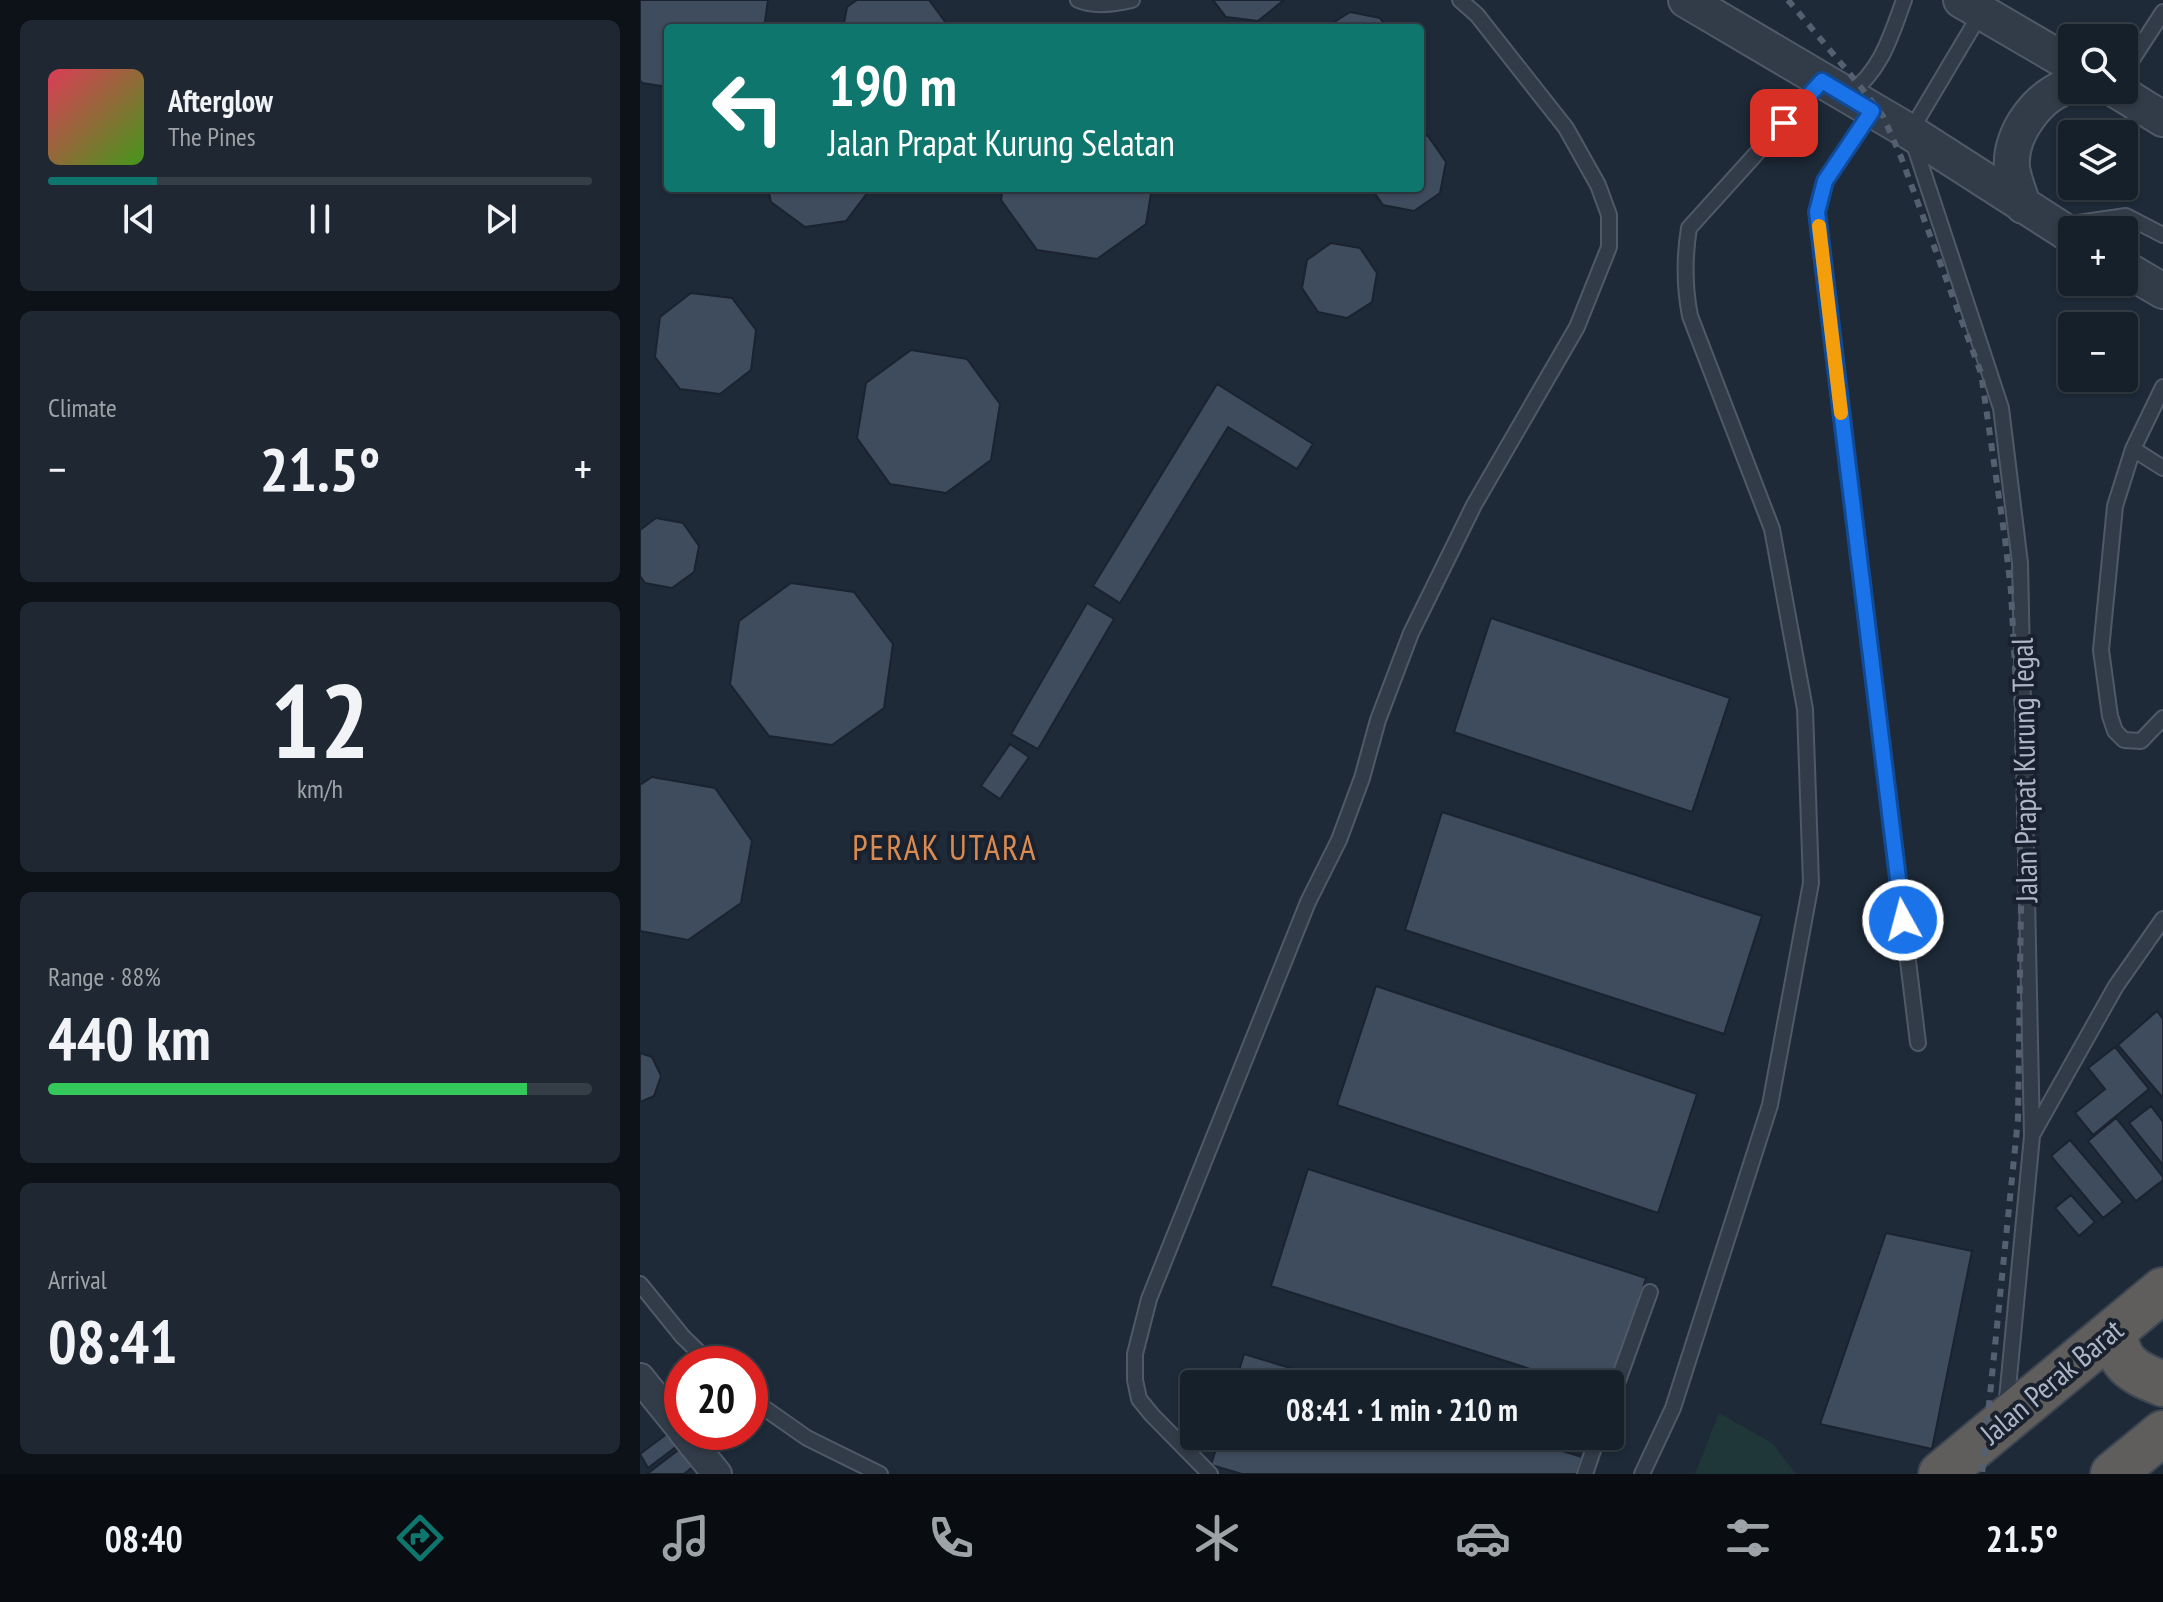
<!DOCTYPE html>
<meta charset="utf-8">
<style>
body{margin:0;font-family:"PT Sans Narrow",sans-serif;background:#1f2832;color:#f1f3f6;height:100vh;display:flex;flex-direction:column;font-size:30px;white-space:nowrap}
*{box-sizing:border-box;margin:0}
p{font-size:26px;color:#9ea3a8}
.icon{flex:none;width:44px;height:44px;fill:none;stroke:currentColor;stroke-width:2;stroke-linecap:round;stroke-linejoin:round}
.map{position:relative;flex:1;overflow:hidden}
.sheet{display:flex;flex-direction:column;gap:20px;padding:20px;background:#0c1217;width:640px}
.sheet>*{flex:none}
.banner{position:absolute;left:24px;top:24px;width:760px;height:168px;border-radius:8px;box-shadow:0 2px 6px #0004,0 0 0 2px #353e47;background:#0f766e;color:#fff;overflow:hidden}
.fabs{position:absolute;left:1418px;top:24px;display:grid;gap:16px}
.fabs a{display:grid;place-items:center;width:80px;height:80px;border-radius:8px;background:#16202a;box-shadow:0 2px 6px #0004,0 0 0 2px #353e47;font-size:40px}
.speed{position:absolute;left:24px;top:1346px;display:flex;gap:16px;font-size:40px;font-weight:700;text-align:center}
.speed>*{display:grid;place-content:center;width:104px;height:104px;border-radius:50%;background:#16202a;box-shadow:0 2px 6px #0004,0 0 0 2px #353e47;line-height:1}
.speed .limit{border:12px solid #d22;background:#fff;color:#111}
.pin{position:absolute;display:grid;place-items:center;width:68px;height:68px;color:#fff;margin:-34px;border-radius:16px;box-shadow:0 4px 12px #0006}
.me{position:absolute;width:88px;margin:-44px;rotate:353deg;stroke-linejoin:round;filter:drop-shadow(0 0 6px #0008)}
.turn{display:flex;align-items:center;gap:28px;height:168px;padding:0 32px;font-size:36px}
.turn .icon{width:104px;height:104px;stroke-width:2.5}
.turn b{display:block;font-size:56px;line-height:68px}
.big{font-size:60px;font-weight:600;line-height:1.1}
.sheet .widget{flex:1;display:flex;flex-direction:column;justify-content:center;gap:12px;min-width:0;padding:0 28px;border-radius:12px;background:#1f2832}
.sheet .dial{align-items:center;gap:0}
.dial b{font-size:104px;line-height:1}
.song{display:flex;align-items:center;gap:24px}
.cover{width:96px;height:96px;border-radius:12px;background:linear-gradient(135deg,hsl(350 70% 55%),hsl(100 70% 35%))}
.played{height:8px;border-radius:4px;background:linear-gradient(90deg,#0f766e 20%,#353e47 20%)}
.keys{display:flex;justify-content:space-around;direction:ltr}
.heat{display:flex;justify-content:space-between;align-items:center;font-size:44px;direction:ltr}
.charge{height:12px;border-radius:6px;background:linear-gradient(90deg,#34c759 88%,#353e47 0)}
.trip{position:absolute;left:540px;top:1370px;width:444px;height:80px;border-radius:8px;background:#16202a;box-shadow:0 2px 6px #0004,0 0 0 2px #353e47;font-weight:600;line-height:80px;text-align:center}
.tab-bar{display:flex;height:128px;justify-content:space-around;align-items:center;background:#090d11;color:#9ea3a8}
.tab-bar .icon{width:56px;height:56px}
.tab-bar .current{color:#0f766e}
.tab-bar b{font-size:36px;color:#f1f3f6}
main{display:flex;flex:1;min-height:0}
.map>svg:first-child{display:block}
</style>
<main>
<section class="sheet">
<div class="widget">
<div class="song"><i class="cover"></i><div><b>Afterglow</b><p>The Pines</p></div></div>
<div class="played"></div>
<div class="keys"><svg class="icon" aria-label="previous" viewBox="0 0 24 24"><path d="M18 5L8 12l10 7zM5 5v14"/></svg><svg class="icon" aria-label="pause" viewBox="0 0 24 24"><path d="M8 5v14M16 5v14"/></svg><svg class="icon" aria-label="next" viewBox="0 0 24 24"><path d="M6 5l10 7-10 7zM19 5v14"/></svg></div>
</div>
<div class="widget"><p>Climate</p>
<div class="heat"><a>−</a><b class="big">21.5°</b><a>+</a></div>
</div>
<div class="widget dial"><b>12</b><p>km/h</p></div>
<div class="widget"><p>Range · 88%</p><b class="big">440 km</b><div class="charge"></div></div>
<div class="widget"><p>Arrival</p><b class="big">08:41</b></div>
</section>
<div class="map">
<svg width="1523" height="1474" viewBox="0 0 1523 1474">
<rect width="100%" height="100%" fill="#1e2a38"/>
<path fill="#20373a" d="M1079 1413 1132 1443 1156 1474H1055Z"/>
<path fill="#3f4c5e" stroke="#1a232f" stroke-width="2" d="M0 0H128L124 28H28V87L2 83 0 80Z
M217 0H289L306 23 305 28H203L207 7Z
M573 0H644L618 21 586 17Z
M710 12 740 18 747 28H685Z
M780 134 788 136 806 162 800 193 774 211 743 205 731 188H780Z
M128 188H231L206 221 165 227 131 202Z
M363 188H512L506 224 457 259 397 250 361 200Z
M691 243 720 248 737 273 732 302 707 318 678 312 662 288 667 260Z
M51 293 92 298 116 330 111 370 80 394 40 389 15 357 20 317Z
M271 350 327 359 360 404 351 460 306 493 250 484 217 438 226 383Z
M577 384 673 444 657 469 588 427 480 603 453 586Z
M16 518 43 523 59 546 54 572 32 588 5 583 0 576V530Z
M151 583 214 592 253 644 244 708 192 745 129 736 90 684 99 621Z
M447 603 474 619 398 749 371 734Z
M851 618 1090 698 1052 812 814 732Z
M370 744 389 757 360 799 341 786Z
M12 777 75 788 112 841 101 903 48 940 0 931V785Z
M802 812 1122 916 1084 1034 765 930Z
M736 986 1057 1094 1018 1213 697 1105Z
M1517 1011 1523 1019V1098L1478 1045Z
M1475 1047 1509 1089 1453 1135 1435 1113 1465 1089 1448 1068Z
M0 1053 12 1057 21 1076 14 1096 0 1102Z
M1511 1106 1523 1122V1165L1489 1123Z
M1476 1118 1523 1177V1180L1496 1201 1448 1141Z
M1430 1140 1483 1202 1463 1218 1411 1156Z
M668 1169 1006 1278 970 1393V1384H937L631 1286Z
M1431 1195 1455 1222 1439 1236 1415 1208Z
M1246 1233 1332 1251 1292 1449 1180 1424Z
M604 1354 703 1384H595Z
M28 1433 37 1446 8 1468 0 1454Z
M580 1436H874L942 1457 937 1474H602L571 1465Z
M41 1448 55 1465 44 1474H7Z"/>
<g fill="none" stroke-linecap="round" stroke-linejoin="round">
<defs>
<path id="service" d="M438 0C455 7 474 4 492 0
M1342 11 1270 132 1361 408 1380 563 1392 1136 1366 1409
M1484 72 1523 12
M1209 94C1241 71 1251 36 1264 0
M1232 111 1185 181 1177 212 1278 1043
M1424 225 1486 216 1523 235
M1523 387 1493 449 1475 506 1461 650 1470 716 1475 731 1484 740 1501 741 1523 718
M1493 449 1523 468
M1392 1135 1476 986 1523 919
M0 1284 43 1337 71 1364
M110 1398 167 1438 240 1474
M970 1403 1010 1292
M570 1474 512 1415 499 1399 495 1380V1354L509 1299 668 902 699 840 722 778 738 720 771 633 834 505 937 327 969 247V215L958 185 926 128 837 15 820 0
M945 1474 958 1436
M1002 1474 1033 1408 1130 1105 1171 883 1165 709 1132 529 1050 316C1044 285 1044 259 1049 228L1182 81"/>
<path id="minor" d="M0 1378 42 1430
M43 1432 77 1474"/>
<path id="tertiary" d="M1046 0 1270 132 1432 236
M1321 0 1432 65
M1476 90 1523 119
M1383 206C1380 194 1374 181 1372 168 1369 134 1399 93 1432 85
M1484 268 1523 291"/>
<path id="trunk" d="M1476 1329C1474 1363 1495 1373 1523 1384
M1301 1474 1523 1290
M1473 1474 1523 1433"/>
</defs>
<use href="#service" stroke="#505967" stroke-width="18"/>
<use href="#minor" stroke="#505967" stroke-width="32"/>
<use href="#tertiary" stroke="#505967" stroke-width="38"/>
<use href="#trunk" stroke="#3d4653" stroke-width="48"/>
<use href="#service" stroke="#323c49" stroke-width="14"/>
<use href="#minor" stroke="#323c49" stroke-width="28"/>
<use href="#tertiary" stroke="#323c49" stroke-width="34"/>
<use href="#trunk" stroke="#605e5c" stroke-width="44"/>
<path stroke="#546070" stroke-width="6" stroke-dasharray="8 8" stroke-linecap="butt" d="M1148 0 1220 86 1243 116 1261 157 1341 373 1365 539 1371 591 1376 687 1381 904 1378 1119 1342 1474"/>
</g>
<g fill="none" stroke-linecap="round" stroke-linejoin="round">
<defs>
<path id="route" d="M1144 123 1182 81 1232 111 1185 181 1177 212 1263 920"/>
</defs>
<use href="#route" stroke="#114b97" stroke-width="20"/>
<use href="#route" stroke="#1a73e8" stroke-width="14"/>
<path stroke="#f59e0b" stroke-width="14" d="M1179 226 1201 413"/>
</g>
<g text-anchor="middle" stroke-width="8" stroke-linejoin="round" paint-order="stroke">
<g font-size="30" fill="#acb6c6" stroke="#18212d">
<text transform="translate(1385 770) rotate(-91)" y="10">Jalan Prapat Kurung Tegal</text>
<text transform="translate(1412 1382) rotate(-40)" y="10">Jalan Perak Barat</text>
</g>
<g font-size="34" letter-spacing="2" fill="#da8b52" stroke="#18212d">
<text x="305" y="860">PERAK UTARA</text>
</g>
</g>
</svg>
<div class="fabs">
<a><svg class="icon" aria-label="search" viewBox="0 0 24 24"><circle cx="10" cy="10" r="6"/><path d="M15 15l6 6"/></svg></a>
<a><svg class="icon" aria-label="layers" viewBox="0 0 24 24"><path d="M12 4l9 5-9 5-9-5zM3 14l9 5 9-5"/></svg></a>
<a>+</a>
<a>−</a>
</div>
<div class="speed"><div class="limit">20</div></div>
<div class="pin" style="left:1144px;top:123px;background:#d93025"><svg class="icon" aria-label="arrive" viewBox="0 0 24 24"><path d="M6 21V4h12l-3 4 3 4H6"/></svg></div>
<svg class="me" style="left:1263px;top:920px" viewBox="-20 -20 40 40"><circle r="17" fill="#1a73e8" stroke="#fff" stroke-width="3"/><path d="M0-11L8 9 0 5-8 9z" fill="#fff"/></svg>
<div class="trip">08:41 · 1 min · 210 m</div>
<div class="banner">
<div class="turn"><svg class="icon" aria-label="left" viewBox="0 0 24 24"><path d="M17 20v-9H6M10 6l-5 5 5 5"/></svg><div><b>190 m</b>Jalan Prapat Kurung Selatan</div></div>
</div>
</div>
</main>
<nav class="tab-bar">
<b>08:40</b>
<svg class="icon current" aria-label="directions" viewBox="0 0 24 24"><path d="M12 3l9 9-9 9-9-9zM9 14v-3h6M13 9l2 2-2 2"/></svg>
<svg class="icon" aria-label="music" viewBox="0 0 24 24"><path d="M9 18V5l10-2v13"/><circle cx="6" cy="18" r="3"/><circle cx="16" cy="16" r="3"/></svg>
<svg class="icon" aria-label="phone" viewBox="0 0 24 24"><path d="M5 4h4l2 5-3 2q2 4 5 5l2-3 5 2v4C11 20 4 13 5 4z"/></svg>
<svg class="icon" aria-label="climate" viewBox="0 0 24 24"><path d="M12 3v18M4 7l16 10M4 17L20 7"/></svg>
<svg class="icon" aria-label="car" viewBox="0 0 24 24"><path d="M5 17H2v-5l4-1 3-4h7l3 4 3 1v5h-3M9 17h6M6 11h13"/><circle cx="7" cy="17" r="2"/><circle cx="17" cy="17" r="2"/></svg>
<svg class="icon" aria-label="filters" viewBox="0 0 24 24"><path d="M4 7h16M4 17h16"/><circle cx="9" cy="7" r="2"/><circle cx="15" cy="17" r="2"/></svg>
<b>21.5°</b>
</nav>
